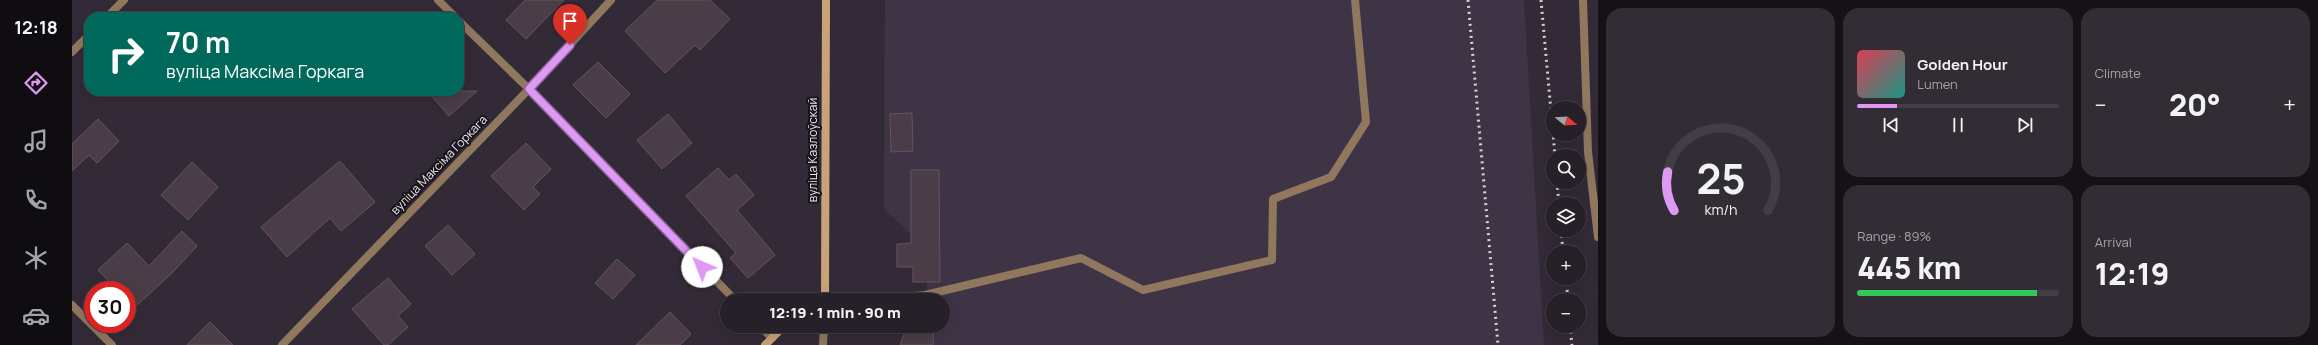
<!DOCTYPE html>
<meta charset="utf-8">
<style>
body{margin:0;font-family:Manrope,sans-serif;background:#322d35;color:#f1f3f6;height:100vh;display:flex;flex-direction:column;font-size:15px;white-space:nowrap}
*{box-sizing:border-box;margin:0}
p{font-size:13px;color:#a4a3a8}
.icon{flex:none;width:22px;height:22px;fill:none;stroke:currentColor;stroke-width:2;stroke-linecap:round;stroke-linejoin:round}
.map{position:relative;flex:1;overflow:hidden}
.sheet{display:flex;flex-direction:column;gap:8px;padding:8px;background:#151217;width:720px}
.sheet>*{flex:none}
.guide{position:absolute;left:12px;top:12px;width:380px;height:84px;border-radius:16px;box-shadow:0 4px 16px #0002,0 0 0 1px #423e46;background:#00695c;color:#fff;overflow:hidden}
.needle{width:26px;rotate:108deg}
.buttons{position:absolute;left:1474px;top:101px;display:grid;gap:8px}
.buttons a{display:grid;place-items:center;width:40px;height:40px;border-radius:50%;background:#262029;box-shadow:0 4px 16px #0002,0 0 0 1px #423e46;font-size:20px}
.speed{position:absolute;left:12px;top:281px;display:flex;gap:8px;font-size:20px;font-weight:700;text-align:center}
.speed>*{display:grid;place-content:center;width:52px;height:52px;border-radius:50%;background:#262029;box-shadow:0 4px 16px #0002,0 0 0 1px #423e46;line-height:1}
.speed .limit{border:6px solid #d22;background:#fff;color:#111}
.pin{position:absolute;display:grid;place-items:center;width:34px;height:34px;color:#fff;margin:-41px -17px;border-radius:50% 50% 50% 0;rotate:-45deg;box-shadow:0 0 4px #0007}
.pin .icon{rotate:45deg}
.me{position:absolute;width:44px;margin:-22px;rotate:316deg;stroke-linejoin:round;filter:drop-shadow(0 0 3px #0008)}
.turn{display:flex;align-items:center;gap:14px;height:84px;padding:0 16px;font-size:18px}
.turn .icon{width:52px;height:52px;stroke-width:2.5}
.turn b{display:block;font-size:28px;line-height:34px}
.big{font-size:30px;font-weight:800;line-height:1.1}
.sheet .card{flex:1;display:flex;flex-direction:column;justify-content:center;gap:6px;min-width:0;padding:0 14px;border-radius:16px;background:#322d35}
.sheet .dial{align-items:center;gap:0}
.dial svg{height:104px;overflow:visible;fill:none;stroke:#423e46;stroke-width:7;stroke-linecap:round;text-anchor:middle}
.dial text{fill:#f1f3f6;stroke:none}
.song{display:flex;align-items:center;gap:12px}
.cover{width:48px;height:48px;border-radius:6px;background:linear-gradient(135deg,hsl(350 70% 55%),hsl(170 70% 35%))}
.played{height:4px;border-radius:2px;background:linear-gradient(90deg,#dd99f3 20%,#423e46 20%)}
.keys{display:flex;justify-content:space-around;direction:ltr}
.heat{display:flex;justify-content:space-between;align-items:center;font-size:22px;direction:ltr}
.charge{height:6px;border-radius:3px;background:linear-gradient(90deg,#34c759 89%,#423e46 0)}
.sheet .tiles{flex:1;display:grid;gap:8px;grid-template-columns:repeat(3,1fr)}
.card:first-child{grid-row:span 2}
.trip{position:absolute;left:648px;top:293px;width:230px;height:40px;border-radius:20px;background:#262029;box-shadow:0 4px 16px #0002,0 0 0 1px #423e46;font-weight:800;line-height:40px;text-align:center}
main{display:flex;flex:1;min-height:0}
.tab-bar{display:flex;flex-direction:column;width:72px;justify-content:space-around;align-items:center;background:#0f0d10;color:#a4a3a8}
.tab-bar .icon{width:28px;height:28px}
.tab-bar .active{color:#dd99f3}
.tab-bar b{font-size:18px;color:#f1f3f6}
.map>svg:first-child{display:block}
</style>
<main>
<nav class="tab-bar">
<b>12:18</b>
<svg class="icon active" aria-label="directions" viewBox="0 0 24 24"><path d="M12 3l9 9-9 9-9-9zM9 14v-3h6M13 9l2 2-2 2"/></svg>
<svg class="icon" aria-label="music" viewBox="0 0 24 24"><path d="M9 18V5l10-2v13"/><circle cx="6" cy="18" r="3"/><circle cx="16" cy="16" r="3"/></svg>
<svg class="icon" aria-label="phone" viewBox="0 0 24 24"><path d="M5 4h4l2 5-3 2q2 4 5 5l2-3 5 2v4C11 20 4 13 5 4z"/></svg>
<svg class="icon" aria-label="climate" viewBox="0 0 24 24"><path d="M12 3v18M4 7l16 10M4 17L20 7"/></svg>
<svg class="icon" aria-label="car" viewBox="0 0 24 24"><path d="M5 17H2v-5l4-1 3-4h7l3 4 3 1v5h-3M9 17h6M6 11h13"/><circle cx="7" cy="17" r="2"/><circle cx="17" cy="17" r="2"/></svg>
</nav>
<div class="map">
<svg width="1526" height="345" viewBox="0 0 1526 345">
<rect width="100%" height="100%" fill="#332a37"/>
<path fill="#3f3445" d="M813 0H1452L1472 345H847L854 326H871V300H854L855 282 839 234 812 209Z"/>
<path fill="#4b3d47" stroke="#64545f" d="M453 0H492L454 39 434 20Z
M585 0H638L658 19 628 50 623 45 593 73 553 31Z
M526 62 558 94 534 118 501 85Z
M355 91H405L377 116Z
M840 113 841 151 819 152 818 114Z
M596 114 620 143 590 169 565 140Z
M26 119 47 141 25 163 17 155 0 171V144Z
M454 143 479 169 461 187 468 194 452 210 419 176Z
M268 161 303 202 269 231 258 218 215 257 189 227Z
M120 162 146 187 116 220 89 195Z
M646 168 657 180 664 174 682 195 665 210 703 255 676 278 658 258 664 253 614 196Z
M839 170H867L868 282H841V267H825V244L839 243Z
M376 225 403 254 380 275 353 246Z
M110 231 125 246 100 273 62 308 55 300V290H45L26 270 55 243 77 266Z
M545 259 563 275 541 299 523 283Z
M316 278 339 304 326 316 336 327 316 345H312L280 309Z
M598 312 619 334 608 345H564Z
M138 322 161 345H115Z
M835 326H862L861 345H828Z"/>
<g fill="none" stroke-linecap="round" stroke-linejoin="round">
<path stroke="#90785f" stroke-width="8" d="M1511 0 1516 152 1526 237
M805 300 853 295 1009 258 1071 290 1200 260 1201 199 1259 177 1294 122 1283 0"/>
<path stroke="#90785f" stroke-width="8" d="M366 0 383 17
M35 17 52 0
M387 21 457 89 663 300
M0 52 17 35
M0 305 40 345
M688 326 700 338
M210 345 457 89 539 0
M751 345 752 326"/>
<path stroke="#c9a279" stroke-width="8" d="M753 300 754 0
M693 345 712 326"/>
<path stroke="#d7d0da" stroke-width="3" stroke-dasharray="2 4" stroke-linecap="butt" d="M1396 0 1426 345
M1469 0 1483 156
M1485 182 1487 204
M1489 230 1491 252
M1494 278 1496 300
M1498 326 1500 345"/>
</g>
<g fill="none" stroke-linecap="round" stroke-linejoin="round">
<defs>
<path id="route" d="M498 45 457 89 630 267"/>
</defs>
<use href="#route" stroke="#90639e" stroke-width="10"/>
<use href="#route" stroke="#dd99f3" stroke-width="7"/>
</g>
<g text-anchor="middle" stroke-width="4" stroke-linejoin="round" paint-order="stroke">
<g font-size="12" fill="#eae4ed" stroke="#18141a">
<text transform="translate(741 150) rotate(-90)" y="4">вуліца Казлоўскай</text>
<text transform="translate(367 165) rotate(-46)" y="4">вуліца Максіма Горкага</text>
</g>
</g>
</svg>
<div class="buttons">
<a><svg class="needle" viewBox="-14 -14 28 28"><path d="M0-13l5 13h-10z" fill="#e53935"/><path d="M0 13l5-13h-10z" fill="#a4a3a8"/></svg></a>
<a><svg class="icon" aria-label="search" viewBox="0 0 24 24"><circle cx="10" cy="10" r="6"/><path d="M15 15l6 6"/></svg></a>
<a><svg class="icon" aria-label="layers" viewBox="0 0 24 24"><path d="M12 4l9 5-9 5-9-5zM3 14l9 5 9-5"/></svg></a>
<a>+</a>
<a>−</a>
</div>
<div class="speed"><div class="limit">30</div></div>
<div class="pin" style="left:498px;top:45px;background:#d93025"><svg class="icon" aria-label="arrive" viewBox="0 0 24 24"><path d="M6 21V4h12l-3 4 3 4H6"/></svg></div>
<svg class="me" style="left:630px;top:267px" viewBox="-20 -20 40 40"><circle r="19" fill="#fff"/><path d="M0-13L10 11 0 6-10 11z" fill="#dd99f3"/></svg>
<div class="trip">12:19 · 1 min · 90 m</div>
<div class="guide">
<div class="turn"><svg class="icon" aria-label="right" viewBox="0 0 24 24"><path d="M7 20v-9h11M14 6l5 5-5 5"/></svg><div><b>70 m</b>вуліца Максіма Горкага</div></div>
</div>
</div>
<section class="sheet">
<div class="tiles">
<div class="card dial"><svg viewBox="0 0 100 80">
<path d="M14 69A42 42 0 1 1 86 69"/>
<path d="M14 69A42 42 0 0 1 9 39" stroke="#dd99f3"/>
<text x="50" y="56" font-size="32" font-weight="700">25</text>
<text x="50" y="72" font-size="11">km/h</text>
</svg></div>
<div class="card">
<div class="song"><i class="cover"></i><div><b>Golden Hour</b><p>Lumen</p></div></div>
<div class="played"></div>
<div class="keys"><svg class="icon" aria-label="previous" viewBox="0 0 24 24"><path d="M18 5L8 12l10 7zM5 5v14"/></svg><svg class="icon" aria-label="pause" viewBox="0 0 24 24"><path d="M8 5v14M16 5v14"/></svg><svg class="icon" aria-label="next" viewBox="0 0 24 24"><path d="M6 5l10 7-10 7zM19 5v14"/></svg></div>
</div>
<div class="card"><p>Climate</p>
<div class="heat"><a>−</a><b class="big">20°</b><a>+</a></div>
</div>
<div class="card"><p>Range · 89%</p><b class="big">445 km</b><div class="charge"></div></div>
<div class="card"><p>Arrival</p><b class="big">12:19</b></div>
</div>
</section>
</main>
